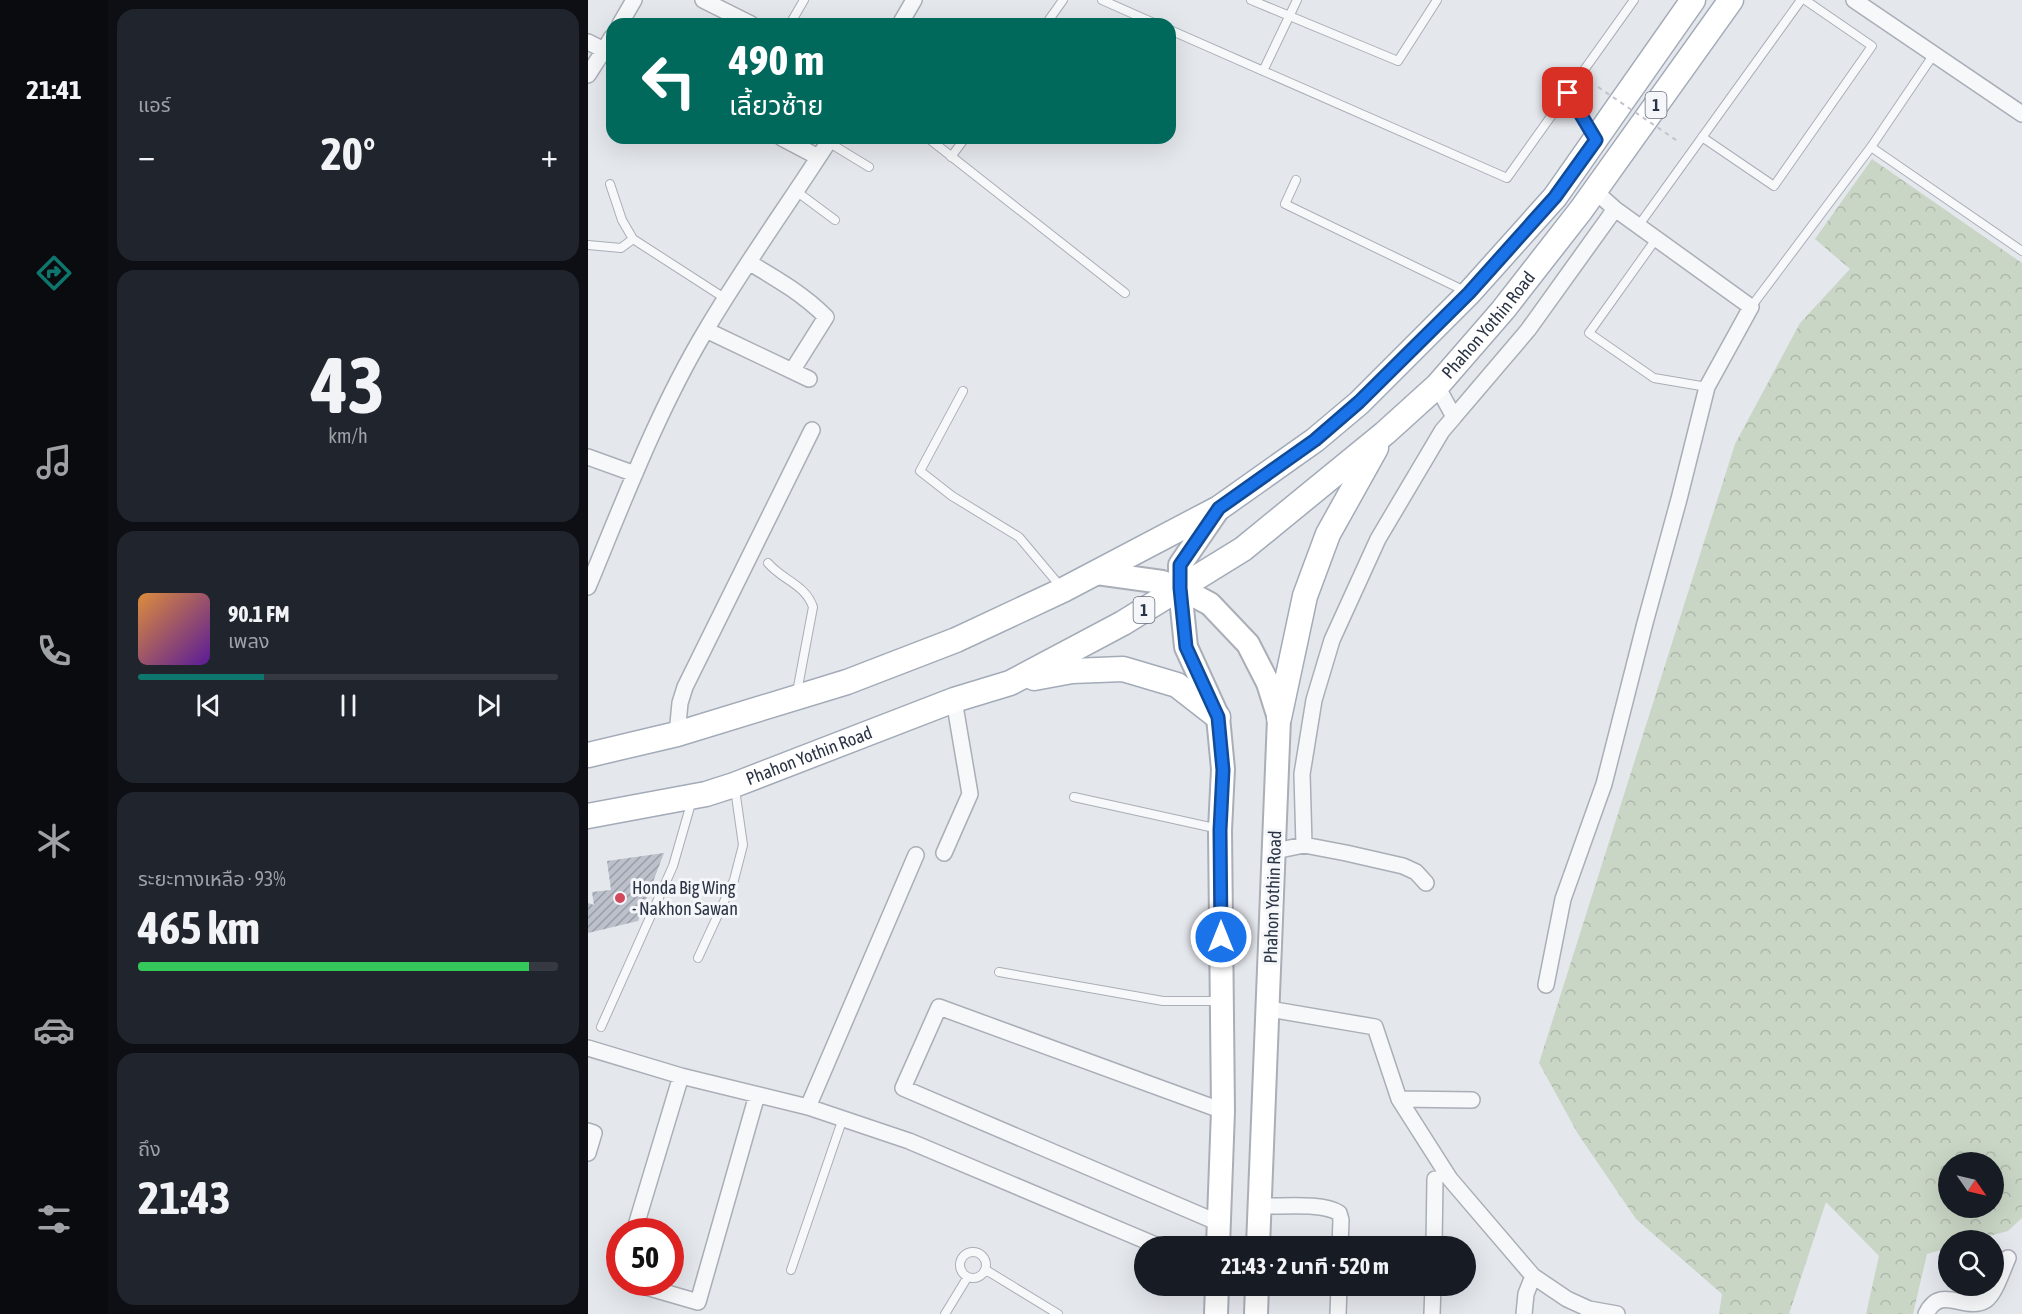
<!DOCTYPE html>
<html lang="th">
<meta charset="utf-8">
<style>
body{margin:0;font-family:"Asap Condensed","Noto Sans Thai",sans-serif;background:#20242c;color:#f1f3f6;height:100vh;display:flex;flex-direction:column;font-size:22px;white-space:nowrap}
*{box-sizing:border-box;margin:0}
p{font-size:20px;color:#9ea1a6}
.icon{flex:none;width:33px;height:33px;fill:none;stroke:currentColor;stroke-width:2;stroke-linecap:round;stroke-linejoin:round}
.map{position:relative;flex:1;overflow:hidden}
.side{display:flex;flex-direction:column;gap:9px;padding:9px;background:#0d0f14;width:480px}
.side>*{flex:none}
.banner{position:absolute;left:18px;top:18px;width:570px;height:126px;border-radius:18px;box-shadow:0 6px 24px #0002;background:#00695c;color:#fff;overflow:hidden}
.needle{width:39px;rotate:124deg}
.controls{position:absolute;left:1350px;top:1152px;display:grid;gap:12px}
.controls a{display:grid;place-items:center;width:66px;height:66px;border-radius:50%;background:#171b24;box-shadow:0 6px 24px #0002;font-size:30px}
.speed{position:absolute;left:18px;top:1218px;display:flex;gap:12px;font-size:30px;font-weight:700;text-align:center}
.speed>*{display:grid;place-content:center;width:78px;height:78px;border-radius:50%;background:#171b24;box-shadow:0 6px 24px #0002;line-height:1}
.speed .limit{border:9px solid #d22;background:#fff;color:#111}
.pin{position:absolute;display:grid;place-items:center;width:51px;height:51px;color:#fff;margin:-26px;border-radius:12px;box-shadow:0 3px 9px #0006}
.me{position:absolute;width:66px;margin:-33px;rotate:0deg;stroke-linejoin:round;filter:drop-shadow(0 0 4px #0008)}
.turn{display:flex;align-items:center;gap:21px;height:126px;padding:0 24px;font-size:27px}
.turn .icon{width:78px;height:78px;stroke-width:2.5}
.turn b{display:block;font-size:42px;line-height:51px}
.big{font-size:45px;font-weight:700;line-height:1.1}
.side .card{flex:1;display:flex;flex-direction:column;justify-content:center;gap:9px;min-width:0;padding:0 21px;border-radius:18px;background:#20242c}
.side .dial{align-items:center;gap:0}
.dial b{font-size:78px;line-height:1}
.song{display:flex;align-items:center;gap:18px}
.cover{width:72px;height:72px;border-radius:9px;background:linear-gradient(135deg,hsl(30 70% 55%),hsl(270 70% 35%))}
.played{height:6px;border-radius:3px;background:linear-gradient(90deg,#0f766e 30%,#363941 30%)}
.keys{display:flex;justify-content:space-around;direction:ltr}
.heat{display:flex;justify-content:space-between;align-items:center;font-size:33px;direction:ltr}
.charge{height:9px;border-radius:4px;background:linear-gradient(90deg,#34c759 93%,#363941 0)}
.trip{position:absolute;left:546px;top:1236px;width:342px;height:60px;border-radius:30px;background:#171b24;box-shadow:0 6px 24px #0002;font-weight:700;line-height:60px;text-align:center}
main{display:flex;flex:1;min-height:0}
.tab-bar{display:flex;flex-direction:column;width:108px;justify-content:space-around;align-items:center;background:#090b0e;color:#9ea1a6}
.tab-bar .icon{width:42px;height:42px}
.tab-bar .active{color:#0f766e}
.tab-bar b{font-size:27px;color:#f1f3f6}
.map>svg:first-child{display:block}
</style>
<main>
<nav class="tab-bar">
<b>21:41</b>
<svg class="icon active" aria-label="directions" viewBox="0 0 24 24"><path d="M12 3l9 9-9 9-9-9zM9 14v-3h6M13 9l2 2-2 2"/></svg>
<svg class="icon" aria-label="music" viewBox="0 0 24 24"><path d="M9 18V5l10-2v13"/><circle cx="6" cy="18" r="3"/><circle cx="16" cy="16" r="3"/></svg>
<svg class="icon" aria-label="phone" viewBox="0 0 24 24"><path d="M5 4h4l2 5-3 2q2 4 5 5l2-3 5 2v4C11 20 4 13 5 4z"/></svg>
<svg class="icon" aria-label="climate" viewBox="0 0 24 24"><path d="M12 3v18M4 7l16 10M4 17L20 7"/></svg>
<svg class="icon" aria-label="car" viewBox="0 0 24 24"><path d="M5 17H2v-5l4-1 3-4h7l3 4 3 1v5h-3M9 17h6M6 11h13"/><circle cx="7" cy="17" r="2"/><circle cx="17" cy="17" r="2"/></svg>
<svg class="icon" aria-label="filters" viewBox="0 0 24 24"><path d="M4 7h16M4 17h16"/><circle cx="9" cy="7" r="2"/><circle cx="15" cy="17" r="2"/></svg>
</nav>
<section class="side">
<div class="card"><p>แอร์</p>
<div class="heat"><a>−</a><b class="big">20°</b><a>+</a></div>
</div>
<div class="card dial"><b>43</b><p>km/h</p></div>
<div class="card">
<div class="song"><i class="cover"></i><div><b>90.1 FM</b><p>เพลง</p></div></div>
<div class="played"></div>
<div class="keys"><svg class="icon" aria-label="previous" viewBox="0 0 24 24"><path d="M18 5L8 12l10 7zM5 5v14"/></svg><svg class="icon" aria-label="pause" viewBox="0 0 24 24"><path d="M8 5v14M16 5v14"/></svg><svg class="icon" aria-label="next" viewBox="0 0 24 24"><path d="M6 5l10 7-10 7zM19 5v14"/></svg></div>
</div>
<div class="card"><p>ระยะทางเหลือ · 93%</p><b class="big">465 km</b><div class="charge"></div></div>
<div class="card"><p>ถึง</p><b class="big">21:43</b></div>
</section>
<div class="map">
<svg width="1434" height="1314" viewBox="0 0 1434 1314">
<defs>
<pattern id="forest-crowns" width="20" height="18" patternUnits="userSpaceOnUse" patternTransform="scale(1.5)"><rect width="20" height="18" fill="#c9d6c5"/><path d="M2 6a3 3 0 1 1 6 0M12 15a3 3 0 1 1 6 0" fill="none" stroke="#adb8ab"/></pattern>
<pattern id="building-hatch" width="6" height="6" patternUnits="userSpaceOnUse" patternTransform="scale(1.5)"><rect width="6" height="6" fill="#bbc0ca"/><path d="M-1 1l2-2M0 6l6-6M5 7l2-2" fill="none" stroke="#989da6"/></pattern>
</defs>
<rect width="100%" height="100%" fill="#e4e7ec"/>
<path fill="url(#forest-crowns)" fill-rule="evenodd" d="M1284 159 1434 263V1218L1420 1231 1386 1240H1360V1248L1339 1254 1325 1314H1278L1291 1256 1238 1202 1201 1314H1131L1134 1294 1048 1219 990 1134 951 1063 1147 444 1212 323 1262 269 1227 239ZM1360 1162H1406V1208H1360Z"/>
<path fill="url(#building-hatch)" d="M76 853 50 921 0 933V903L6 905 4 892 23 890 19 861Z"/>
<g fill="none" stroke-linecap="round" stroke-linejoin="round">
<defs>
<path id="lane" d="M514 0 568 24
M663 0 810 61 849 0
M202 24 216 0
M458 24 475 0
M582 30 919 178 1046 0
M675 71 709 0
M980 93 1005 135
M1114 137 1186 186 1284 46 1217 0
M340 138 537 293
M240 142 281 167
M1283 147 1434 251
M363 157 377 138
M708 180 697 204 877 291
M22 184 34 220 45 239 138 299
M208 191 247 220
M1051 225 1213 0
M1068 239 1001 333 1066 378 1119 387
M0 245 33 248 45 239
M1163 307 1283 147 1346 54
M375 391 332 471 364 496 431 537 473 587
M180 563C194 580 217 584 225 607L209 692
M486 797 631 829
M110 958 146 880 155 845 147 789
M411 972 575 1001H632
M13 1027 85 866 104 800
M372 1265a13 13 0 1 1 26 0a13 13 0 1 1-26 0Z
M203 1270 255 1118
M398 1270 470 1314
M357 1314 379 1278"/>
<path id="street" d="M115 0 163 24
M1266 0 1434 114
M32 24 46 0
M312 24 326 0
M0 42 16 50 24 37
M0 75 16 50
M194 138 230 157
M162 263C189 279 215 294 238 317L204 371
M118 330 221 379
M866 417 940 330 1027 209
M0 457 47 474
M0 587C36 500 70 410 118 330 157 264 202 202 243 138
M89 734 92 703 97 687 224 430
M716 845 714 774 726 700 744 640 790 539 854 431 866 417 849 386
M687 851 716 845 758 853 815 866 828 872 838 883
M356 853 382 794 366 700
M958 985 975 899 1016 784 1057 623 1091 499 1119 387 1163 307 1027 209 1007 191
M681 1009 787 1027 811 1099 862 1179 945 1276 979 1299 1001 1309 1029 1314
M0 1048 93 1076 220 1107 321 1141 570 1246
M811 1099 884 1100
M220 1107 328 855
M0 1131 6 1133 0 1153
M672 1206C693 1207 734 1202 751 1213L753 1220 752 1246
M631 1223 315 1088 351 1007 635 1111
M46 1232 93 1076
M846 1246 847 1179
M41 1282 110 1302 169 1095
M750 1314 751 1286
M844 1314 845 1286
M936 1314 938 1294 945 1276
M1338 1314C1353 1283 1377 1313 1398 1300 1407 1294 1415 1269 1420 1258"/>
<path id="secondary" d="M509 573 574 582 592 588 622 604 660 644 680 683 691 718 670 1246
M630 1246 635 1111 632 830 635 769 630 717 598 647 592 588V565L631 508
M628 1314 629 1286
M668 1314 669 1286"/>
<g id="primary">
<path d="M446 678 484 671 535 669 589 685 630 717"/>
<path d="M691 718 717 596 740 534 788 448"/>
<path d="M0 755 89 734 259 682 368 640 475 590 631 508 727 440 771 403 881 293 967 197 1105 0"/>
<path id="s1" d="M0 816 118 794 146 785 366 700 422 683 535 623 655 549 797 433 849 386 915 310 993 210 1143 0"/>
</g>
</defs>
<use href="#lane" stroke="#a9aeb7" stroke-width="10"/>
<use href="#street" stroke="#a9aeb7" stroke-width="18"/>
<use href="#secondary" stroke="#a9aeb7" stroke-width="26"/>
<use href="#primary" stroke="#a3abb8" stroke-width="27"/>
<use href="#lane" stroke="#f7f8fa" stroke-width="8"/>
<use href="#street" stroke="#f7f8fa" stroke-width="15"/>
<use href="#secondary" stroke="#fff" stroke-width="22"/>
<use href="#primary" stroke="#fff" stroke-width="24"/>
<path stroke="#c2c5cb" stroke-width="2" stroke-dasharray="4.5 4.5" stroke-linecap="butt" d="M1010 87 1091 142"/>
</g>
<g fill="none" stroke-linecap="round" stroke-linejoin="round">
<defs>
<path id="route" d="M633 937 632 830 635 770 630 717 598 647 592 588V565L631 508 727 440 771 402 881 293 967 197 1008 140 980 93"/>
</defs>
<use href="#route" stroke="#114b97" stroke-width="15"/>
<use href="#route" stroke="#1a73e8" stroke-width="10"/>
</g>
<circle fill="#d1495b" stroke="#f4f6f9" stroke-width="2" cx="32" cy="898" r="6"/>
<g text-anchor="middle" stroke-width="6" stroke-linejoin="round" paint-order="stroke">
<g fill="#f4f6f9" stroke="#676e7b" stroke-width="1.5">
<rect x="1057.5" y="92" width="21" height="26" rx="4.5"/>
<rect x="545.5" y="597" width="21" height="26" rx="4.5"/>
</g>
<g font-size="16" font-weight="bold" fill="#2b3445">
<text x="1068" y="111">1</text>
<text x="556" y="616">1</text>
</g>
<g font-size="18" fill="#2b3445" stroke="#f4f6f9">
<text dy="6" stroke="none"><textPath href="#s1" startOffset="1046">Phahon Yothin Road</textPath></text>
<text dy="6" stroke="none"><textPath href="#s1" startOffset="230">Phahon Yothin Road</textPath></text>
<text transform="translate(685 897) rotate(-88)" y="6">Phahon Yothin Road</text>
</g>
<g font-size="18" fill="#2b3445" stroke="#f4f6f9" text-anchor="start">
<text x="44" y="894">Honda Big Wing<tspan x="44" dy="21">- Nakhon Sawan</tspan></text>
</g>
</g>
</svg>
<div class="controls">
<a><svg class="needle" viewBox="-14 -14 28 28"><path d="M0-13l5 13h-10z" fill="#e53935"/><path d="M0 13l5-13h-10z" fill="#9ea1a6"/></svg></a>
<a><svg class="icon" aria-label="search" viewBox="0 0 24 24"><circle cx="10" cy="10" r="6"/><path d="M15 15l6 6"/></svg></a>
</div>
<div class="speed"><div class="limit">50</div></div>
<div class="pin" style="left:980px;top:93px;background:#d93025"><svg class="icon" aria-label="arrive" viewBox="0 0 24 24"><path d="M6 21V4h12l-3 4 3 4H6"/></svg></div>
<svg class="me" style="left:633px;top:937px" viewBox="-20 -20 40 40"><circle r="17" fill="#1a73e8" stroke="#fff" stroke-width="3"/><path d="M0-11L8 9 0 5-8 9z" fill="#fff"/></svg>
<div class="trip">21:43 · 2 นาที · 520 m</div>
<div class="banner">
<div class="turn"><svg class="icon" aria-label="left" viewBox="0 0 24 24"><path d="M17 20v-9H6M10 6l-5 5 5 5"/></svg><div><b>490 m</b>เลี้ยวซ้าย</div></div>
</div>
</div>
</main>
